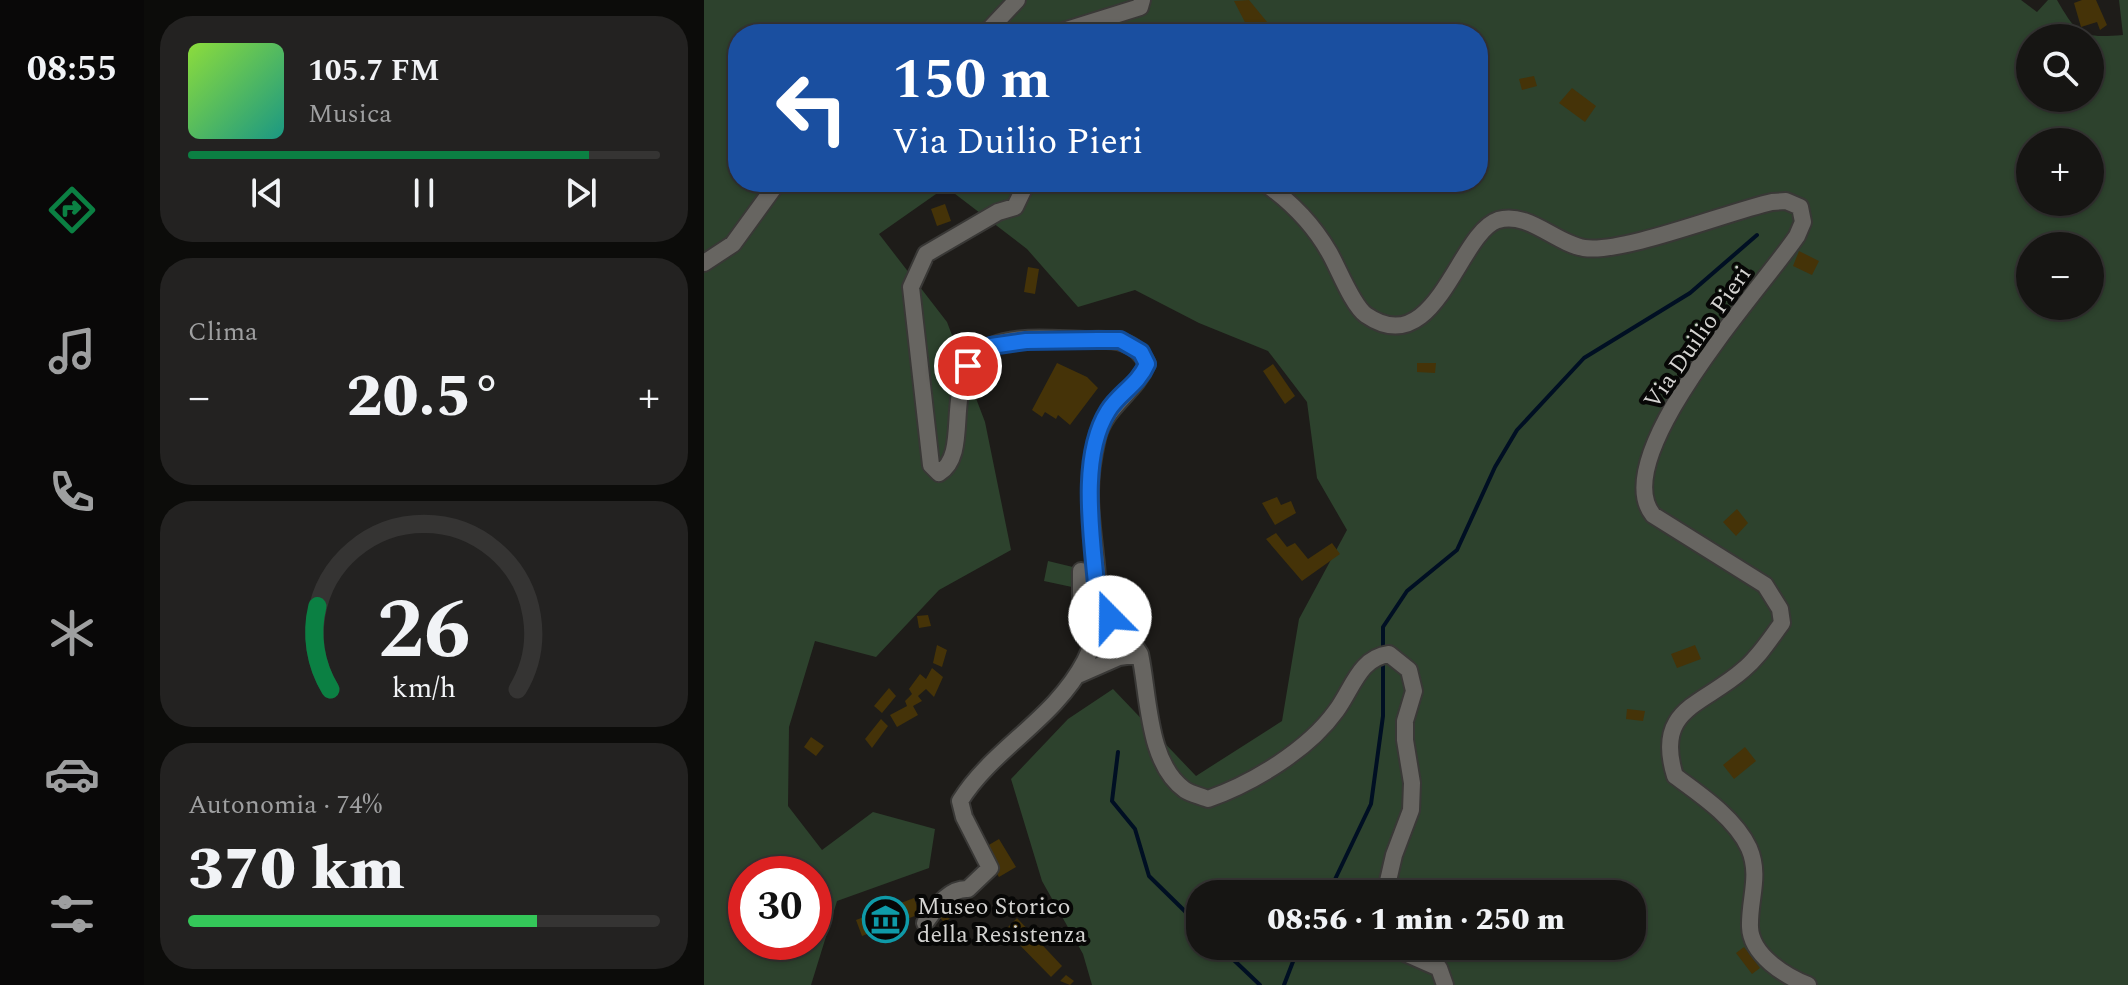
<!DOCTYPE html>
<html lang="it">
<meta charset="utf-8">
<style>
body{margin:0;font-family:Spectral,serif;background:#232221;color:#f1f3f6;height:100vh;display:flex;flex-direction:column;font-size:30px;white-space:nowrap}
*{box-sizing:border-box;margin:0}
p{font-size:26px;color:#9e9fa0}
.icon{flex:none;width:44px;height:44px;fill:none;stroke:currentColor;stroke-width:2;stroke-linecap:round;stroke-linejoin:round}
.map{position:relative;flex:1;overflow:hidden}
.side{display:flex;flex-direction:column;gap:16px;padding:16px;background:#0c0c0a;width:560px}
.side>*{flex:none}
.top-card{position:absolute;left:24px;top:24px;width:760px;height:168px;border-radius:32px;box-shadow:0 2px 6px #0004,0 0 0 2px #353433;background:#1a4fa0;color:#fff;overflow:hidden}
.tools{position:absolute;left:1312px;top:24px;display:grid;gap:16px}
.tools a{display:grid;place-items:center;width:88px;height:88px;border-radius:50%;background:#161513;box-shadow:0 2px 6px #0004,0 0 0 2px #353433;font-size:40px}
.speed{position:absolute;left:24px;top:856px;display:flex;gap:16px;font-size:40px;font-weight:700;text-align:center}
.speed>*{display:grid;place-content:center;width:104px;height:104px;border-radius:50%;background:#161513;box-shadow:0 2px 6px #0004,0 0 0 2px #353433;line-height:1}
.speed .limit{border:12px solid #d22;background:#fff;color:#111}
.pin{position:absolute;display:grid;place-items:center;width:68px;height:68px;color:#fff;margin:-34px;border:4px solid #fff;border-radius:50%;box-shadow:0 2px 8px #0007}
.me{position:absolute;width:88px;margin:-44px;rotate:338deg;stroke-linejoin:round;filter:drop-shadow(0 0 6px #0008)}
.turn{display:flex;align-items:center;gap:28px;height:168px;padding:0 32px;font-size:36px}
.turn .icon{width:104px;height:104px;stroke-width:2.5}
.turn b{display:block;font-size:56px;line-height:68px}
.big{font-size:60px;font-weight:800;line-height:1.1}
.side .card{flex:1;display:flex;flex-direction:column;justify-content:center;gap:12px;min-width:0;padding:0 28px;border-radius:32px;background:#232221}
.side .dial{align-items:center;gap:0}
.dial svg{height:208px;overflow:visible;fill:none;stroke:#353433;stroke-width:7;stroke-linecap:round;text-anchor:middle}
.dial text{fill:#f1f3f6;stroke:none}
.song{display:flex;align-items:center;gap:24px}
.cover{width:96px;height:96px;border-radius:12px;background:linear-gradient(135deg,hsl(90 70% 55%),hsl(170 70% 35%))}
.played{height:8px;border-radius:4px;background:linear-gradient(90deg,#0b8043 85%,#353433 85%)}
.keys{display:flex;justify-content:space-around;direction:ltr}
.heat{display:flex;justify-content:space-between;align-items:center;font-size:44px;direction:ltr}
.charge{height:12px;border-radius:6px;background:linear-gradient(90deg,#34c759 74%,#353433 0)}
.trip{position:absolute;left:482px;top:880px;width:460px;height:80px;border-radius:32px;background:#161513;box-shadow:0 2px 6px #0004,0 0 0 2px #353433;font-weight:800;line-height:80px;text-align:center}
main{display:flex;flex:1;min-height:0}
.tabs{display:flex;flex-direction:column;width:144px;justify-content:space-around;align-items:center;background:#090808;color:#9e9fa0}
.tabs .icon{width:56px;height:56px}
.tabs .on{color:#0b8043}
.tabs b{font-size:36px;color:#f1f3f6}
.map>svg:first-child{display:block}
</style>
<main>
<nav class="tabs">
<b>08:55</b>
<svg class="icon on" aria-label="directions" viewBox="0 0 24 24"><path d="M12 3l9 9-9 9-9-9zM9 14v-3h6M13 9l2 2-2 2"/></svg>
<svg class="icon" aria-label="music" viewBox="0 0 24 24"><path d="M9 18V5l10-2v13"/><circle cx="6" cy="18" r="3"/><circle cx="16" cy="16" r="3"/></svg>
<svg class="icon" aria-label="phone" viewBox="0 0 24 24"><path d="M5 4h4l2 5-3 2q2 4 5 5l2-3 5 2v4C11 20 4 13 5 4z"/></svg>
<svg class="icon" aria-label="climate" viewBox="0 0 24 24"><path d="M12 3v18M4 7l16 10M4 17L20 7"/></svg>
<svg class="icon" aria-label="car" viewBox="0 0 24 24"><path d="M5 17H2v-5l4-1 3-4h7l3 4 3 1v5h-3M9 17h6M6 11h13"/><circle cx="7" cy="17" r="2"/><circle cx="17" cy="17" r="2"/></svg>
<svg class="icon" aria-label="filters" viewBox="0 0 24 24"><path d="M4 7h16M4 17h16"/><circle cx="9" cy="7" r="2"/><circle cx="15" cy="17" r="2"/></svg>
</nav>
<section class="side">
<div class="card">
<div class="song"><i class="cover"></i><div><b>105.7 FM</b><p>Musica</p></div></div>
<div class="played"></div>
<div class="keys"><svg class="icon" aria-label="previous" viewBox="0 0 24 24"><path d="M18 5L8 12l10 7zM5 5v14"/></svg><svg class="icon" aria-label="pause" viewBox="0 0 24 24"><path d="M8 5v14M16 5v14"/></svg><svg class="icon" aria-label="next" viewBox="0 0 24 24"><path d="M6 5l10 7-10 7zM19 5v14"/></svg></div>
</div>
<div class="card"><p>Clima</p>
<div class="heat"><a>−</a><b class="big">20.5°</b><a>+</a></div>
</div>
<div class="card dial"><svg viewBox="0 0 100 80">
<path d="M14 69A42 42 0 1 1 86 69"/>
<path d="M14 69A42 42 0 0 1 9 37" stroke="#0b8043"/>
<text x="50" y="56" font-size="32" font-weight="700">26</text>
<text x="50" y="72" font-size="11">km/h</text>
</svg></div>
<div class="card"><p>Autonomia · 74%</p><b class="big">370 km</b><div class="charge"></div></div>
</section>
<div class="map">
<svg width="1424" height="985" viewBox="0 0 1424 985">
<rect width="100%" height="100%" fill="#1e1c19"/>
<path fill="#2d422d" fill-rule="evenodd" d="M0 0H1317L1333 12 1344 0H1353C1374 36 1377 38 1419 35L1415 0H1424V985H388L379 954 338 881 307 779 364 719 409 689 492 776 578 721 595 619 643 530 613 478 603 402 564 351 495 323 431 290 374 307 323 249 242 187 175 234 243 322 281 422 307 550 235 590 172 657 111 641 85 727 84 806 118 850 169 812 231 829 225 868 133 901 107 985H0ZM34 34H774V182H34ZM1326 38H1386V98H1326ZM1326 142H1386V202H1326ZM1326 246H1386V306H1326ZM42 874H110V942H42ZM496 894H928V946H496Z
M344 561 373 568 368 587 340 581Z"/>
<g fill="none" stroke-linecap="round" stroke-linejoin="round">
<path stroke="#000f23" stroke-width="4" d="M679 651V627L703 591 753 550 791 467 813 430 880 358 986 293 1053 235
M414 752 408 801 431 829 445 876 496 926
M624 894 667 804 679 716V659
M515 946 556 985
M580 985 595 946"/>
</g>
<path fill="#453308" d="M545 0 573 34H547L530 1Z
M1378 0H1392L1403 25 1396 30 1393 22 1377 27 1370 3Z
M830 76 833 86 818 90 815 79Z
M868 88 892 106 881 122 855 103Z
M637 182H645L647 185 637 192 632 185Z
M241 204 247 221 233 226 227 209Z
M1095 251 1115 261 1108 275 1089 266Z
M324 267 335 269 331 294 320 292Z
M353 363 383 377 394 388 366 425 354 415 352 419 341 412 338 417 328 410Z
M713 363H732L731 373 713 372Z
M569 364 591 396 581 404 559 371Z
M573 497 577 505 587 501 592 513 571 525 558 503Z
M1033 509 1044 523 1032 536 1019 522Z
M572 533 583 547 591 543 604 559 628 543 636 554 598 581 562 539Z
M224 615 227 626 215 628 213 616Z
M404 633 413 638 407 650 398 646Z
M233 645 243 650 238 667 229 663Z
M991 645 997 659 973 668 967 654Z
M228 668 239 677 230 697 222 689 214 696 218 701 209 706 214 715 193 727 186 715 203 706 201 701 208 694 205 689 216 674 222 679Z
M185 688 192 696 178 713 170 706Z
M923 709 941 711 939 721 922 719Z
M177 719 184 726 168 748 161 739Z
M107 737 120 746 112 756 100 747Z
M1041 747 1052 761 1030 779 1019 765Z
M295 839 312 867 295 877 278 849Z
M251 895 260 904 241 923 232 914Z
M210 898 216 914 158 936 152 920Z
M313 918 358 966 347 977 301 930Z
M1040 947 1056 968 1048 974 1032 953Z
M362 975 370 981 366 985 356 981Z"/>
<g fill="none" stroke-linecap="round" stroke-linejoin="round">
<defs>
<path id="minor" d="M281 34 313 0
M350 34 436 7 438 0
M559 182C585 200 609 224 625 252 634 267 648 305 662 315 732 363 754 233 794 220 824 211 851 243 880 248 919 254 1023 212 1068 202L1082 201 1096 207 1099 222 1093 236C1058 288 902 457 949 515L1061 585 1076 609 1078 623C1066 639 1055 657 1039 670 998 706 950 708 971 776 997 795 1031 818 1045 848 1057 876 1045 899 1046 927 1047 955 1081 976 1104 985
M0 263 29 244 74 182
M436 654C445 695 443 763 481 790 487 794 497 796 504 799 549 783 604 750 632 711 649 688 655 658 685 654L705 670 710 691 701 721V740L708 783 707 810 690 855 681 894
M374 675 415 657 436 654C423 632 404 607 377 602V571
M221 923C232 908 244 888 264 889L286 868 260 817 256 801C289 748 350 720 381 661 408 610 385 546 386 492 386 475 389 455 393 438 401 406 431 393 443 364 432 340 410 339 386 340 357 340 316 334 288 346 232 369 271 452 235 473L227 465 207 287 222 254 294 212 311 207 323 182
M695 946 701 953 735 968 741 985"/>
</defs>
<use href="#minor" stroke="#393836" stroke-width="20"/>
<use href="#minor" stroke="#676561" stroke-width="16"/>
</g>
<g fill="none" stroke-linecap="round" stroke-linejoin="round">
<defs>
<path id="route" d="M264 366 287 346 322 341 394 340H416L437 352 443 364C434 385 415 393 404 411 372 462 391 552 394 609L406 617"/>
</defs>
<use href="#route" stroke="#114b97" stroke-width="20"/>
<use href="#route" stroke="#1a73e8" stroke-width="14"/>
</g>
<defs>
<symbol id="museum-ring" viewBox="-11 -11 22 22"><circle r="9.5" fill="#070706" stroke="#0f9aa8" stroke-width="1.5"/><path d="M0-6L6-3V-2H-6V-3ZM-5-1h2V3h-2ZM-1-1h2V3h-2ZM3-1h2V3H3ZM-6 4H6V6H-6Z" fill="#0f9aa8"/></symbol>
</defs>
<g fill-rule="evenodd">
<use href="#museum-ring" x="156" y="894" width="51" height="51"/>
</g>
<g text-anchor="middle" stroke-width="8" stroke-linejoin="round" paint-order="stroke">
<g font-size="24" fill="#d4d3d1" stroke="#070706">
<text transform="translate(993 337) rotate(-55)" y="8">Via Duilio Pieri</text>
</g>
<g font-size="24" fill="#d4d3d1" stroke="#070706" text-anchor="start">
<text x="213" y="914">Museo Storico<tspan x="213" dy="28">della Resistenza</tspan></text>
</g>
</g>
</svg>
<div class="tools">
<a><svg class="icon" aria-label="search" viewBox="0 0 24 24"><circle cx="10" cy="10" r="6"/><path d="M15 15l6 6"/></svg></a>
<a>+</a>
<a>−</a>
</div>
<div class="speed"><div class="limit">30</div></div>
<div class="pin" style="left:264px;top:366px;background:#d93025"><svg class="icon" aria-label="arrive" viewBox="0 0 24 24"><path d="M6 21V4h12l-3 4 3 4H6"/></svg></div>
<svg class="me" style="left:406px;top:617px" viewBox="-20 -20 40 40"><circle r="19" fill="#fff"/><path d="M0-13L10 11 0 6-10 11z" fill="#1a73e8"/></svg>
<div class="trip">08:56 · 1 min · 250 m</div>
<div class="top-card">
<div class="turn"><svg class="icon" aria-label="left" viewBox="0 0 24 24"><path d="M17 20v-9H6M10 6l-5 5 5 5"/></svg><div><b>150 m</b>Via Duilio Pieri</div></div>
</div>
</div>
</main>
